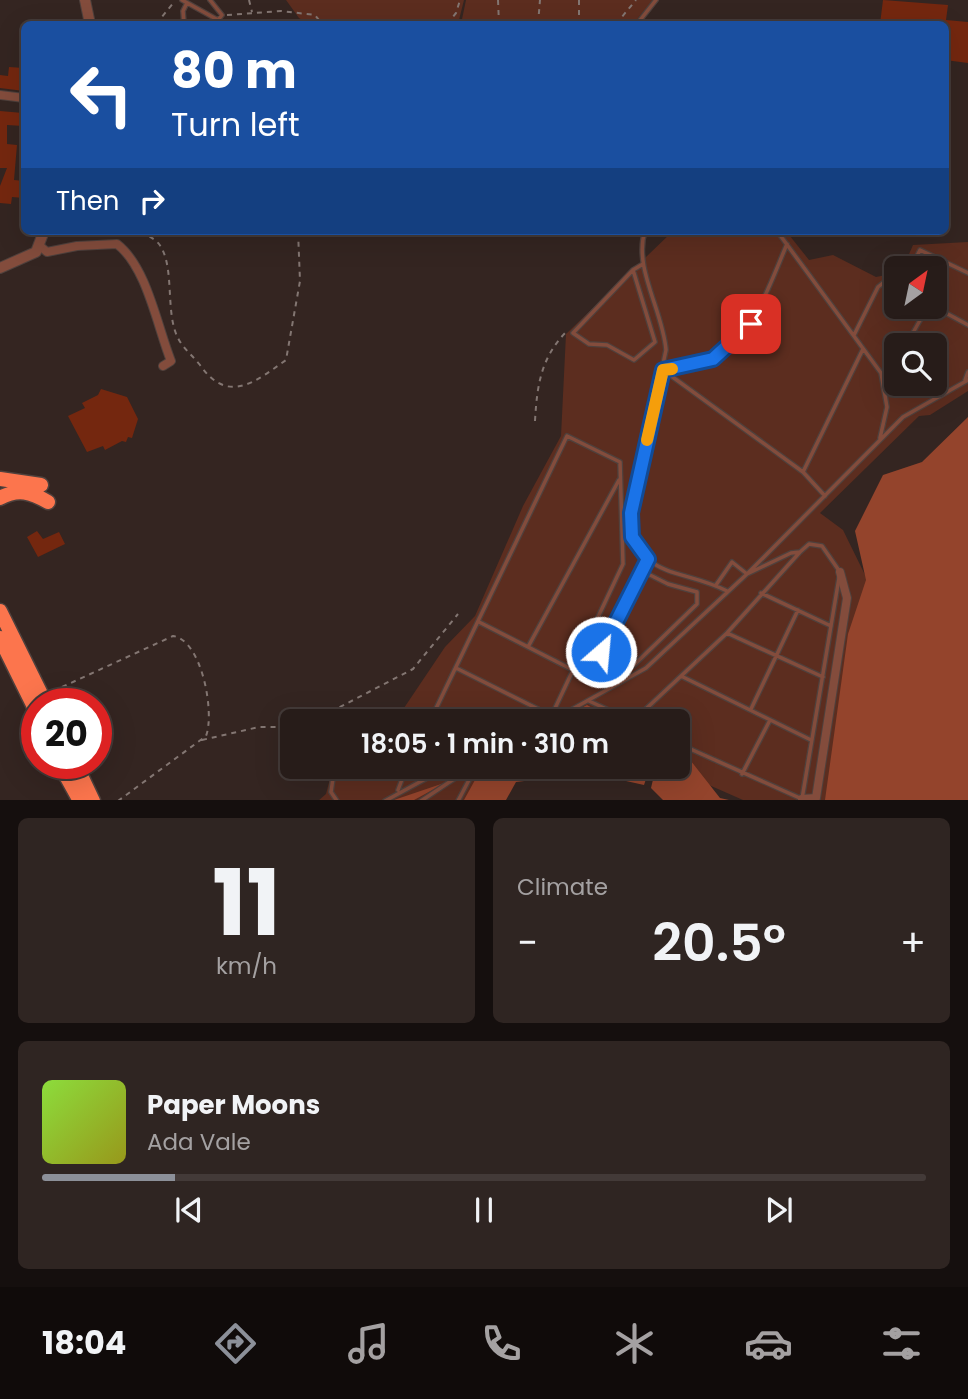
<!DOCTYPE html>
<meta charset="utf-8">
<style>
body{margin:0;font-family:Poppins,sans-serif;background:#2f2522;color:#f1f3f6;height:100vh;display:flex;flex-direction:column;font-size:26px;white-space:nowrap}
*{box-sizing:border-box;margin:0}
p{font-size:23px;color:#a4a1a2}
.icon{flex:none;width:38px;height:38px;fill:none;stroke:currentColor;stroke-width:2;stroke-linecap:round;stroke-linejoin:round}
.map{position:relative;height:800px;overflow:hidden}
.details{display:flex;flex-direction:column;gap:18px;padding:18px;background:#150f0e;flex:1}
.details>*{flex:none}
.top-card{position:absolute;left:21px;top:21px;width:928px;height:214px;border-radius:10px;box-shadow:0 7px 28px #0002,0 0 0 2px #433a38;background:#1a4fa0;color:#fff;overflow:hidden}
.needle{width:46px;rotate:33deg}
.controls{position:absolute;left:884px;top:256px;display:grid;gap:14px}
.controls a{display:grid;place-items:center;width:63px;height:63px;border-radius:10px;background:#271c19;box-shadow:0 7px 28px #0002,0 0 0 2px #433a38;font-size:35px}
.speed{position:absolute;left:21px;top:688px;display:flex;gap:14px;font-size:35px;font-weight:700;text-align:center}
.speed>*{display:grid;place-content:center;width:91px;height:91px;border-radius:50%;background:#271c19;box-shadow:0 7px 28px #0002,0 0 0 2px #433a38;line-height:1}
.speed .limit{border:10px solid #d22;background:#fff;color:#111}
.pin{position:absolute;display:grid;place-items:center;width:60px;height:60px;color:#fff;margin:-30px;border-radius:14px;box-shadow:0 4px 10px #0006}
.me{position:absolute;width:77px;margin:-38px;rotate:27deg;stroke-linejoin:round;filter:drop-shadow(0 0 5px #0008)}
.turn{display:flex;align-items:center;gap:24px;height:147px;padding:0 35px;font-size:32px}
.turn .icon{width:91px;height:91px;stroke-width:2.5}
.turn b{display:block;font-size:49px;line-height:60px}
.then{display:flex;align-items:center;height:66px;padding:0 35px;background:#0003;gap:14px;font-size:26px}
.big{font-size:52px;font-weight:600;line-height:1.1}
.details .tile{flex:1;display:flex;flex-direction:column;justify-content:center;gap:10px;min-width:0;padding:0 24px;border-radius:10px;background:#2f2522}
.details .dial{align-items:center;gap:0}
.dial b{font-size:91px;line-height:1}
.song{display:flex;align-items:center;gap:21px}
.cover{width:84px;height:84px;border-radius:10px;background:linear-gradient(135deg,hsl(90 70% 55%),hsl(60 70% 35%))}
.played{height:7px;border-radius:4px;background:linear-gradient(90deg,#8c9099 15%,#433a38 15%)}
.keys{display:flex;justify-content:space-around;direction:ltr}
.heat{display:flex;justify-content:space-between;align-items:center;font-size:38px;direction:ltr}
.details .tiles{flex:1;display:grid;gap:18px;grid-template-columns:1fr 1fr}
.tile:last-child{grid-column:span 2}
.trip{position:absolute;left:280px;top:709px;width:410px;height:70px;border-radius:10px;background:#271c19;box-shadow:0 7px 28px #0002,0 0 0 2px #433a38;font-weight:600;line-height:70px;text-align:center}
.menu{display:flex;height:112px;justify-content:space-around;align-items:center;background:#100b0a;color:#a4a1a2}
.menu .icon{width:49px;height:49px}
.menu .current{color:#8c9099}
.menu b{font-size:32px;color:#f1f3f6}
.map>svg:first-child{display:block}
</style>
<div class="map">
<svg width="968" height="801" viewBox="0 0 968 801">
<rect width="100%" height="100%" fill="#342521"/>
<path fill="#5c2d1f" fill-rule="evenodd" d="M286 0H464L458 24H308L299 18Z
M466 0H653L633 24H461Z
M673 231H786L809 260 833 255 876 277 886 275 896 280V306H934V268H903L913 245 968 242V391L930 415 919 416 820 513 843 530 868 581 841 800H743L668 767 677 766V721H388L404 708 445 647 475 616 523 506 561 436 566 334ZM896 345H934V383H896Z
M333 767H499L466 800 318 801 326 794Z"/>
<path fill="#94442c" d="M968 417V800H825L848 634 866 580 855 531 883 475 922 462Z
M587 705 615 721H557Z
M677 756H687L720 798 729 800H663L651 788 656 767 677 766Z
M480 767V766L650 767 644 785 590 773 516 782 506 800H464L475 780V770Z
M447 782 414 800H394Z"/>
<path fill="#74270f" d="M883 0 948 5 946 20 968 22V63L945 60V24H880Z
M9 67 24 68V91L0 88V75L8 76Z
M0 111 23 113V126L7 125V144L17 145 14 180 24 181V198L12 197 11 204 0 203V186L7 168H0Z
M101 389 127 397 138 419 132 438 128 437 126 442 122 441 105 450 103 446 87 452 68 416 85 408 82 403 98 395Z
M37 531 43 539 59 532 65 544 38 557 27 537Z"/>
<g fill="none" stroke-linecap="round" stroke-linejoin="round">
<defs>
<path id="service" d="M182 0 218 20 222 15 210 0
M184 24 183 11 187 3
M637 24 656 0
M645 231C633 267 663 311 666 350L631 513C634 581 681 567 727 591
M777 231 881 373 887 407 880 438
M911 268 920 250 968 273
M633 270 655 342 634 360 607 345 589 344 573 333 633 270 643 264
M933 306 968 325
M854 335 878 287 883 283 896 288
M906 345 927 308
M663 370 803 472 825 496
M663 370C745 363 759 310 787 244
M965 380 968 372
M884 382 896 362
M803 472 863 349
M642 571 668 584 697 592V604L634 665 602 682 591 672 642 571 648 559
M716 585 732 562 747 574 791 553 800 552
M761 593 831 626
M479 622 571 669
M727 633 823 677
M528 647 619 480
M456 668 552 716
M681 676 811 740
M589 701 632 721
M751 709 798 610
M430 721 567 436 620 462 623 564 549 721
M551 721 646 668 747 574 903 417 968 380
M633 721 727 633 800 552 809 544 822 546 840 572 802 799 677 743
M742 774 769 722
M398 790 407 766
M337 801 331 792 333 778 347 766
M385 801 449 766
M421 801 466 771
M458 801 469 780 464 766"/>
<path id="minor" d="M0 95 24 98
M40 246 47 252 77 246 117 244C147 267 157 326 171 361L163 366
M802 799 816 798 847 598 840 572"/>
<path id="tertiary" d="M85 0 90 24
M0 268 36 252 44 231"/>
<path id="motorway" d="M0 479 41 485
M0 498C18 488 31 492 48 502
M0 611 46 704
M0 638 37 713
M59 763 80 801
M75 763 93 801"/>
</defs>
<use href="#service" stroke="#4f413d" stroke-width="6"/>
<use href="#minor" stroke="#4f413d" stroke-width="10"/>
<use href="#tertiary" stroke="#4f413d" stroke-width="12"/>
<use href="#motorway" stroke="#4f413d" stroke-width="17"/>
<path stroke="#837672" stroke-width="2" stroke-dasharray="5 5" stroke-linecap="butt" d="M249 0 252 12
M498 0 499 24
M579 0V24
M227 15 281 11 315 15 322 24
M148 24H153
M156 24 175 1
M447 24 456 13 460 0
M538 24 540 0
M543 24H551
M616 24 636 0
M141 231C147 235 155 239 159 244 176 267 164 314 179 340 184 349 193 356 200 365 228 405 255 382 286 360L300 281 298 231
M535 421C537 385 541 358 566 332
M62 687 173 636C202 640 215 713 206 736L118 801
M313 721 413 669 458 614
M202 740 259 727H292"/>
<use href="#service" stroke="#834c3c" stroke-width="3.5"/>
<use href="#minor" stroke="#834c3c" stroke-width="8"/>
<use href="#tertiary" stroke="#834c3c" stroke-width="10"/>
<use href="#motorway" stroke="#fc754d" stroke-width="14"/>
</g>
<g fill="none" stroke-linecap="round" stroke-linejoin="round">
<defs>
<path id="route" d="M601 652 648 559 632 537 631 513 663 370 713 359 751 324"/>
</defs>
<use href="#route" stroke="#114b97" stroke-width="18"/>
<use href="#route" stroke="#1a73e8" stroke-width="12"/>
<path stroke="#f59e0b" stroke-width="12" d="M647 440 663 370 672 369"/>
</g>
</svg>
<div class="controls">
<a><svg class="needle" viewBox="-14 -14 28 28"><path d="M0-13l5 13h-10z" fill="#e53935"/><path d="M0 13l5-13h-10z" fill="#a4a1a2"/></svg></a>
<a><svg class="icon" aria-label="search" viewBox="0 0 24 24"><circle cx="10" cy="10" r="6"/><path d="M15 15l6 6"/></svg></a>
</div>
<div class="speed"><div class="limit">20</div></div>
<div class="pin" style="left:751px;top:324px;background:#d93025"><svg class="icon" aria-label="arrive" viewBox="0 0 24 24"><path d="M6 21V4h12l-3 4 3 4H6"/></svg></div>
<svg class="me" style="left:601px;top:652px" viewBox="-20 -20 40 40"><circle r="17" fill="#1a73e8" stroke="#fff" stroke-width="3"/><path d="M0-11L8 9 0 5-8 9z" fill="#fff"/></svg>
<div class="trip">18:05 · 1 min · 310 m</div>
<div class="top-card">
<div class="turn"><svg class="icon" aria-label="left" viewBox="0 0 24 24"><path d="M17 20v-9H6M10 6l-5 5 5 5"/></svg><div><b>80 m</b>Turn left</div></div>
<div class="then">Then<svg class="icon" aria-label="right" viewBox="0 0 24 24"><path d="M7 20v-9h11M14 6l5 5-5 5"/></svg></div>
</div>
</div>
<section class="details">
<div class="tiles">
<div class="tile dial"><b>11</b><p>km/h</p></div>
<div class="tile"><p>Climate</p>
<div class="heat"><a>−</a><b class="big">20.5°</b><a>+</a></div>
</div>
<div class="tile">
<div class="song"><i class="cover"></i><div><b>Paper Moons</b><p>Ada Vale</p></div></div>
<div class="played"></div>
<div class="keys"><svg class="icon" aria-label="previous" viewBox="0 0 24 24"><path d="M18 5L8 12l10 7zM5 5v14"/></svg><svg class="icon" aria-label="pause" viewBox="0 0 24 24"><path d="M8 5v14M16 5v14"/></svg><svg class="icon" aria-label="next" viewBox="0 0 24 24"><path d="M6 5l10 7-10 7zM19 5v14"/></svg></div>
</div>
</div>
</section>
<nav class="menu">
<b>18:04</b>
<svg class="icon current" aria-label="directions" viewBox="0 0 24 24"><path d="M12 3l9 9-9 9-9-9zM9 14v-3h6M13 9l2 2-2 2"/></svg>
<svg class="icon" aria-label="music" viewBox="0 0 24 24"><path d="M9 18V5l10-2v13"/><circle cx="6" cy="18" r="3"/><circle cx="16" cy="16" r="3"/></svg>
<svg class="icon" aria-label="phone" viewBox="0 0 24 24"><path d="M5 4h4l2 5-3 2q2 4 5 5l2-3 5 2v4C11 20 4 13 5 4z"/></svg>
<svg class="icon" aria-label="climate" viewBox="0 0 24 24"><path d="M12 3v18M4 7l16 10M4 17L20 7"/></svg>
<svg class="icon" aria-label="car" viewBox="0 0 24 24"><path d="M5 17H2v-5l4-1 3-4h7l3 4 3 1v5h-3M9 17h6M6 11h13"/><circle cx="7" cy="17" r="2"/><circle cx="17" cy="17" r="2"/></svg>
<svg class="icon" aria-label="filters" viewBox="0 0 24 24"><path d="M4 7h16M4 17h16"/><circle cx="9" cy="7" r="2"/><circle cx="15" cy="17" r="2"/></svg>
</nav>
